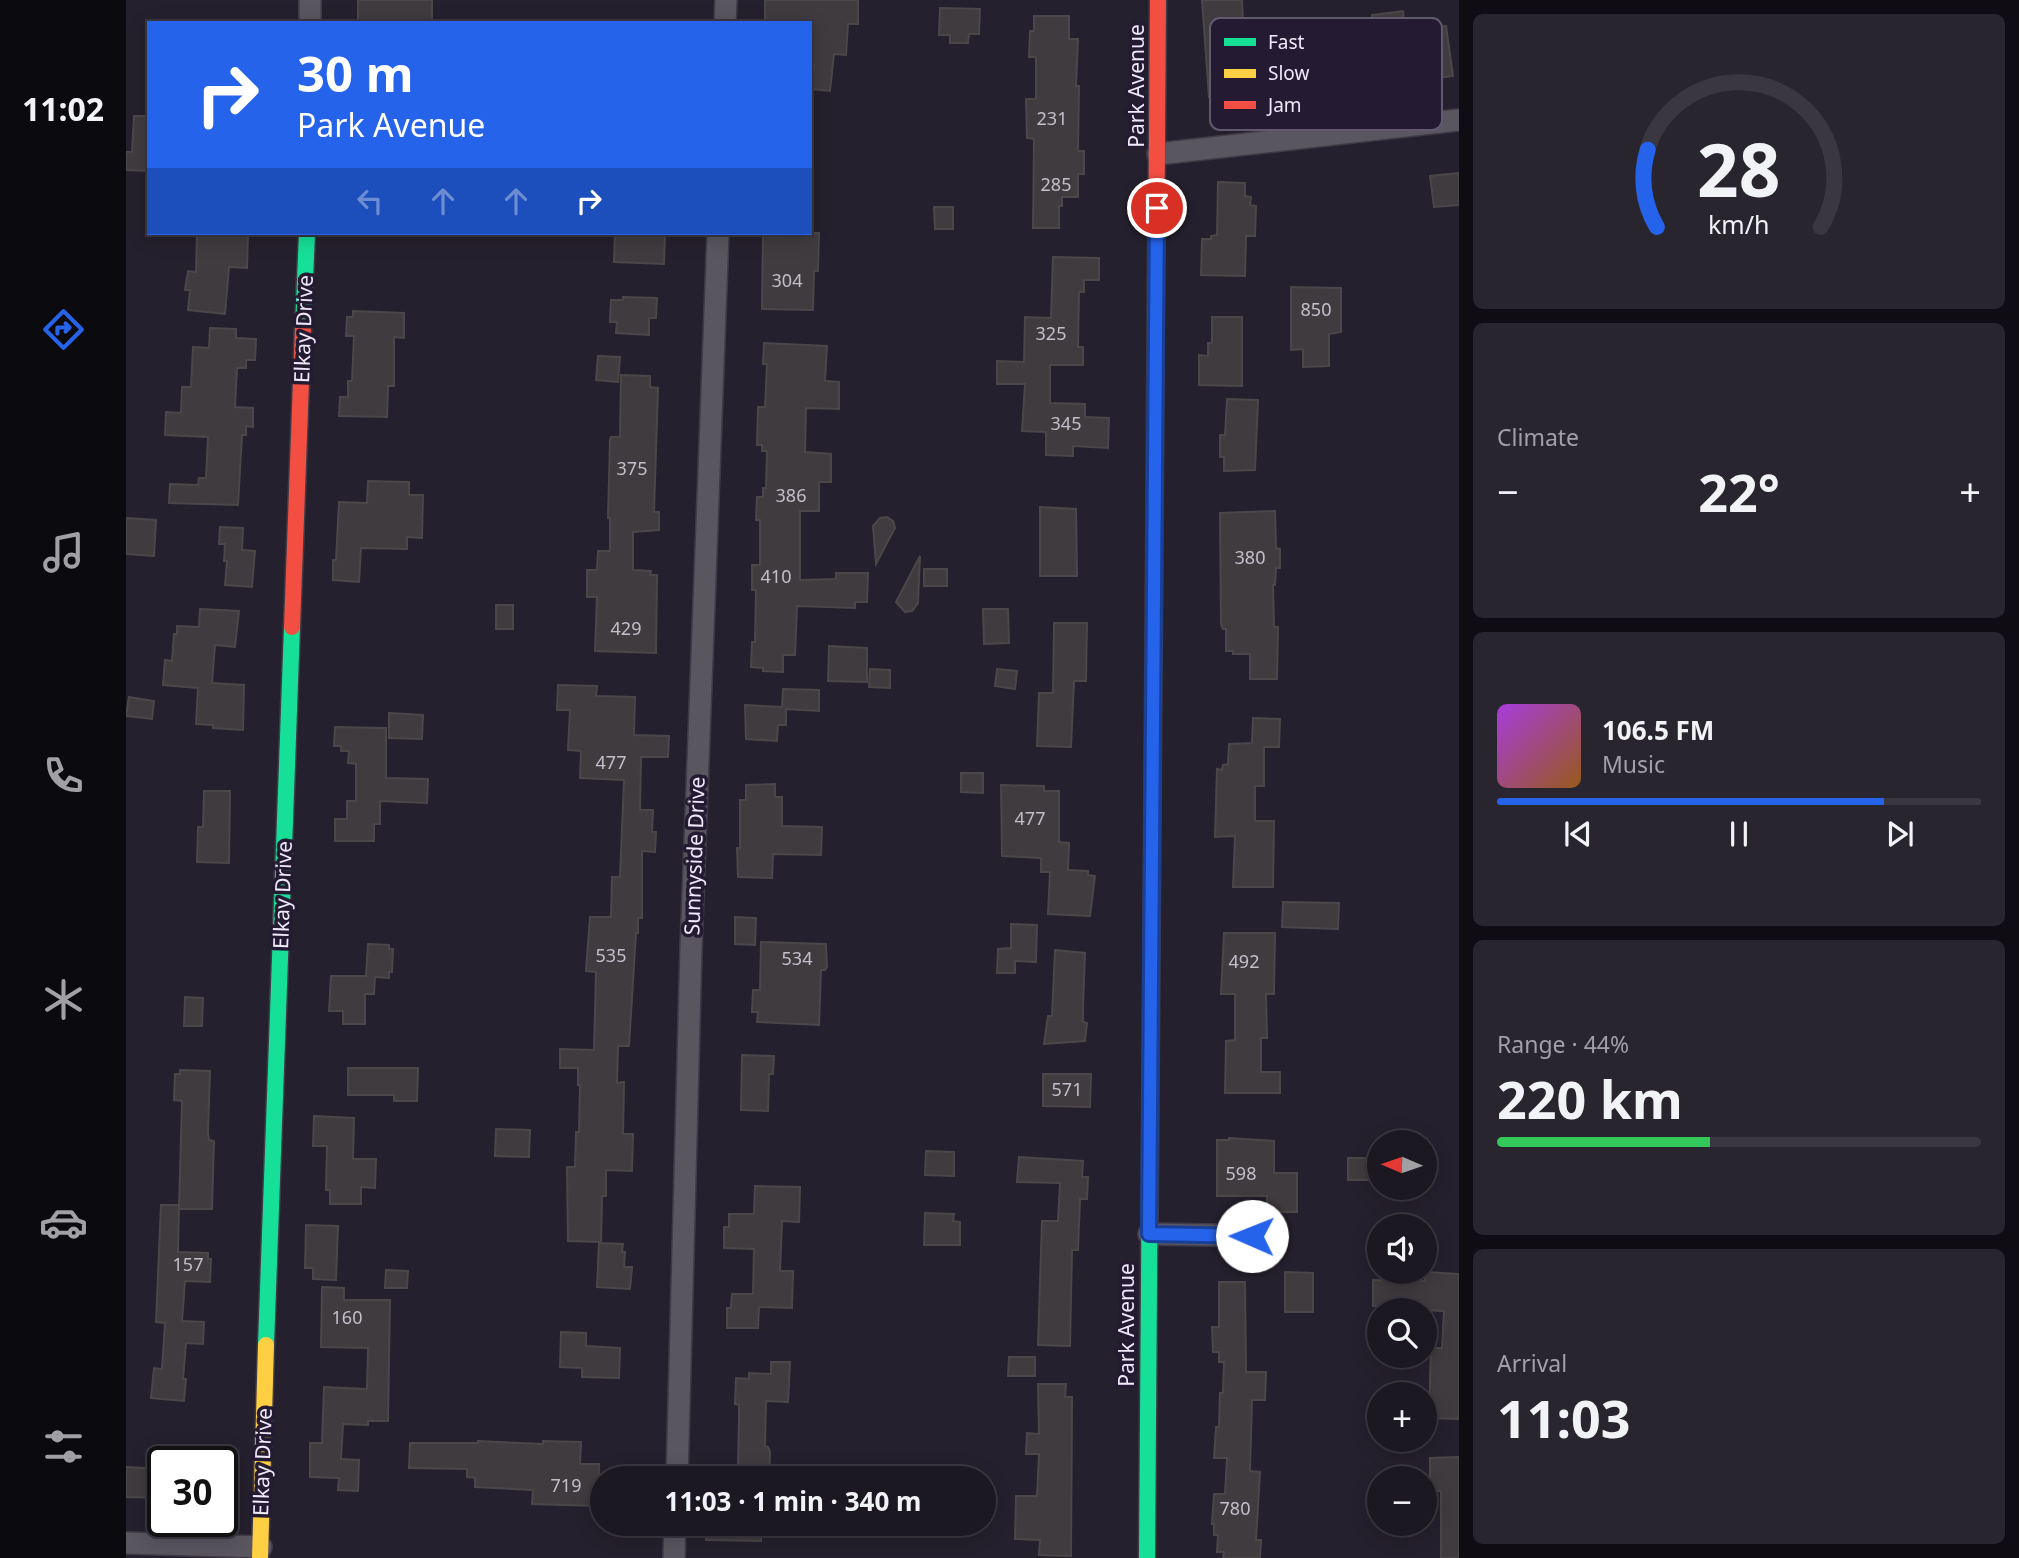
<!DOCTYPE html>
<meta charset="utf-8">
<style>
body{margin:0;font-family:"Noto Sans",sans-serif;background:#29252f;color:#f1f3f6;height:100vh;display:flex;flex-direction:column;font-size:26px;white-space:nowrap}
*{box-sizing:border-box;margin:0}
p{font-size:23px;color:#a0a0a5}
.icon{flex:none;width:38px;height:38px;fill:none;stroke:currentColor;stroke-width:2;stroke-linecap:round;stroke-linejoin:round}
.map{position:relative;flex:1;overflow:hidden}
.sheet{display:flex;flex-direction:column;gap:14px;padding:14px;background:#0f0d13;width:560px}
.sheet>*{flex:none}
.hud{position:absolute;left:21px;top:21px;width:665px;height:214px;border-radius:0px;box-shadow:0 4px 18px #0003,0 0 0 2px #3a3740;background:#2563eb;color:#fff;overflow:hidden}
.needle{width:46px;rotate:272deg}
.buttons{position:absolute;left:1241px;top:1130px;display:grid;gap:14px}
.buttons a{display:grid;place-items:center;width:70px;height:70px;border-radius:50%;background:#1c1822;box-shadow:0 4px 18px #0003,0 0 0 2px #3a3740;font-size:35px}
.speed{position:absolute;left:21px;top:1446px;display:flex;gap:14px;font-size:35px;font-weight:700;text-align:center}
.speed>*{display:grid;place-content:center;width:91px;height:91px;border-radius:50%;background:#1c1822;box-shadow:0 4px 18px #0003,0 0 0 2px #3a3740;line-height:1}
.speed .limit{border:4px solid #111;border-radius:10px;background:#fff;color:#111}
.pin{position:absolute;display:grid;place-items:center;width:60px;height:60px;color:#fff;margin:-30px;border:4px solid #fff;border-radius:50%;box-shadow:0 2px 7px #0007}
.me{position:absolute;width:77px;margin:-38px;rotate:271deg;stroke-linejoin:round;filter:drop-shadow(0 0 5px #0008)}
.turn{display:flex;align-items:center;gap:24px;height:147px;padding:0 35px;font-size:32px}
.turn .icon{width:91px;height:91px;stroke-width:2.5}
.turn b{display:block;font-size:49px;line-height:60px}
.lanes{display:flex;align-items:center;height:66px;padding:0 35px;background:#0003;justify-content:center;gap:35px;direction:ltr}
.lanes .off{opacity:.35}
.big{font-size:52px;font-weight:700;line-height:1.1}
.sheet .card{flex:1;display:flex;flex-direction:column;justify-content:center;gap:10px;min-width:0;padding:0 24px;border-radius:10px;background:#29252f}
.sheet .dial{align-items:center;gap:0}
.dial svg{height:182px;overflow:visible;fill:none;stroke:#3a3740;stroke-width:7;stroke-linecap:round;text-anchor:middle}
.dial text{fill:#f1f3f6;stroke:none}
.song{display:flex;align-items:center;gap:21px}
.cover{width:84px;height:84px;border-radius:10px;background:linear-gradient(135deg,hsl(280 70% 55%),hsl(30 70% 35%))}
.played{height:7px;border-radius:4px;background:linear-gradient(90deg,#2563eb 80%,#3a3740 80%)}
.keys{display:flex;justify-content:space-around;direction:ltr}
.heat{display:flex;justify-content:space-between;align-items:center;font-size:38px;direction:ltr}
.charge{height:10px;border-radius:5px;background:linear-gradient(90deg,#34c759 44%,#3a3740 0)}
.trip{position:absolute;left:464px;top:1466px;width:406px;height:70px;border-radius:35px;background:#1c1822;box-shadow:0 4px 18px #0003,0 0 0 2px #3a3740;font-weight:700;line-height:70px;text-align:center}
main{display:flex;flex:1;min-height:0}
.tab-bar{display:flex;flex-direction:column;width:126px;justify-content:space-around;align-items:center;background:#0b0a0e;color:#a0a0a5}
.tab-bar .icon{width:49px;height:49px}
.tab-bar .on{color:#2563eb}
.tab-bar b{font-size:32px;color:#f1f3f6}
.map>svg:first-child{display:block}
</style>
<main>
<nav class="tab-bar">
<b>11:02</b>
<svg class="icon on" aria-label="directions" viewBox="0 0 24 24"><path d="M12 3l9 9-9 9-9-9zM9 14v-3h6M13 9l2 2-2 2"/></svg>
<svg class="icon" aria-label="music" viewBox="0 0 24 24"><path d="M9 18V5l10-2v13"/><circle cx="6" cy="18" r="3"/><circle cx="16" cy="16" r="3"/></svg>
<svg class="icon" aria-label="phone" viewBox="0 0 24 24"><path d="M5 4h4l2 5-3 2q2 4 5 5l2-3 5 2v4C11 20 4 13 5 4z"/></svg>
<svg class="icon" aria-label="climate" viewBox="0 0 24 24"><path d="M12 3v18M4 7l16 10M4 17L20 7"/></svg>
<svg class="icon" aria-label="car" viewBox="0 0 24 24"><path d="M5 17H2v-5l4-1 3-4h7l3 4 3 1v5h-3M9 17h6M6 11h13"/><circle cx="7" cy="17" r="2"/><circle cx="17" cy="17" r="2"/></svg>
<svg class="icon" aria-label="filters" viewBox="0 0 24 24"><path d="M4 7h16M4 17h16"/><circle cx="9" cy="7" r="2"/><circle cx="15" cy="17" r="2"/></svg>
</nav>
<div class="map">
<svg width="1333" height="1558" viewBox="0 0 1333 1558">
<rect width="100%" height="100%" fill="#25202d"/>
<path fill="#403b3e" stroke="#4b4749" stroke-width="2" d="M232 0H306V23H232Z
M639 0H732V24H722L720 55 708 54 704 91 685 89 688 65H684V23L639 22Z
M1076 0H1116L1118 44 1126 43 1128 67 1157 66 1159 93 1083 97Z
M814 8 854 9 853 34H843L842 43H824V35H813Z
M1277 11 1279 32 1320 26 1327 76 1288 81 1287 67 1253 71 1246 15Z
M908 16H943V39H952L950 86H953L952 151H958V174H952V197H936V206H933V228H907L908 139 901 138 900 99H910V57H903L904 31H908Z
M8 116H23V171L0 170V152H6Z
M1333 173V205L1308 207 1304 176Z
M1092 182 1119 183V196L1125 197 1124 205 1130 206 1129 236H1120L1119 276 1075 275 1076 239H1085V236L1091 235Z
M808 207H827V229H809Z
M71 233H122L121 268 103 267 99 314 62 310 64 290H59L62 271 70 272Z
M489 233H539L538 264 488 262Z
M637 233H693L692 271H688L687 310 636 309Z
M927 257 973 258V280H958V292H953L952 347H957V365H924V403L959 404V417L983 418 982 448 947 446V456L920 455V432L896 431 899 384H871V361L898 362 899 317 925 318Z
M1165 287 1215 288V332L1203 334V366L1177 367V349L1165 350Z
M497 297 531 298 530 318H523V335L490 333 491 322H484L485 300H497Z
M227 311 278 313V338L268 337V386H262L261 417 213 416 214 397H222V381H226L228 336H220L221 317H227Z
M1086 317H1116V386L1073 385V355L1082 356V343H1086Z
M84 328 110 329V338L130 339 129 360H120V368H111L109 407 127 408V427L120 426V435H116L112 505 43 503 44 484 72 485 73 478H80L82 437 39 435 40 412 55 413 56 387H65L67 347 83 348Z
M638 343 701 346 699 381 713 382V409L680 408 679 452 705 454V482H693V511H674V580L710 579V573H742L741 602H729V608L671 606 669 655H657V672L637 671V668L625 667 626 642H629L630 590H626V565H634V520H630L631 497H637V488H640L641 451H636V445H631L632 407H639L641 364H637Z
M472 356 494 357 492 382 470 380Z
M495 375 524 376V387L532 388 528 512H533V530L507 532V570L525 571 524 575H531L530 653 469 651 471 597H461V570H471L472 551H484V518H482L484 440 485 437H494Z
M1101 399 1132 400 1129 470 1098 471V457H1094V435H1099Z
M242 481 283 482V495H297L296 538 281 537V549L235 548 233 582 207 580V560H210L213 502 241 503Z
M914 507 950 509 951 576H914Z
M1149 511 1150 548 1154 549V568H1150L1149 585H1147L1148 627H1152L1151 679H1124V654H1107V651H1100V629H1097L1095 624 1094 513Z
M761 517 767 521 769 528 750 564 747 526 754 518Z
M0 518 30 520 28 556 0 554Z
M94 527 117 528 116 550 129 551 126 587 99 585 101 561H98L99 544H93Z
M794 556 792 603 786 611 779 612 770 602Z
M798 569H821V586H798Z
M370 605H387V629H370Z
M74 609 113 611 109 647 89 645 86 683 118 685 117 730 87 728V725L70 724 72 688 37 685 39 660 46 661 48 634H51V626L73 627Z
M857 609H882L883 643 858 644Z
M928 623H961L960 681H948L945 747 911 746 913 693H927Z
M703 646 741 648V682L702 681Z
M744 669 764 670V688L743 687Z
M871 669 891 671 889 689 869 686Z
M432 685 471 686 470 696 509 697 508 735 543 736 542 757H515L514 810H527L526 832H530L529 852 516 851V918H512V933H510L503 1046H492L491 1083 498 1082 497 1134H507L506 1171 480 1170V1196H476L475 1242 442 1241 441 1167H449L450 1132H453L454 1085H452V1068H434V1049L468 1050 470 972 460 971 464 917H485L486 877H494L498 780 454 778 455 751 442 750 444 710H431Z
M657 689 693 690V711L660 709V725H652L651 741 620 739 619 705 656 707Z
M3 697 28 701 26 719 0 716Z
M263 713 297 715 296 739 263 738Z
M1127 718 1154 719 1153 747H1138V786H1129V821H1148L1147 887H1107L1109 836 1089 837 1091 769 1096 770 1097 765 1102 764 1103 744 1126 743Z
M209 727 260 728V778L302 779 301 803 254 801V824H248V841H209V819H221V801H230V764L222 763 223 751H215V746H208Z
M835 773H857V793L835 792Z
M649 784V797H656V826L696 827 695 855 647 854 646 878 612 877 611 848H614V800H620V785Z
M875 785 918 786V791H933V842L943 843 942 870 962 871V875L969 876 964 916 922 914 924 872H915V858L876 856Z
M78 791H104L103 863 71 862 72 827H77Z
M1157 902 1213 903 1212 929 1156 927Z
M609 917 630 918 629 945 609 944Z
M885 924 911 925 910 962 889 961V973H871L872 949 885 948Z
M1098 933H1149L1148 994H1140L1141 1038H1135V1072H1154V1093H1099L1100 1041 1109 1040V994H1095Z
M635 942 700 944 701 967 699 970H695L693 1025 631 1022 632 1012H626L627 990H634Z
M242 944 263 945V949H267L266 972H263V978L249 977 248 994H239V1024H217V1011H203L205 976H240Z
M929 950 959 953 957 1007V1022L961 1023 959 1041 918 1044 922 1016H926Z
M59 997 77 998 76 1026H58Z
M616 1055 648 1056 647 1074H643L642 1111 615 1110Z
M222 1068H292L291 1101H268V1095H222Z
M54 1070 84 1071 82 1133 83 1140 88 1141 86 1209H53L56 1101 48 1100 49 1074H54Z
M917 1074H965L964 1107 917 1106Z
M188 1116 228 1118 227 1159H250L249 1188 235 1187V1204H204V1190H200L201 1146H187Z
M370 1129 404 1130 403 1157 369 1156Z
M1103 1138 1148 1141V1173H1171V1212H1141V1196H1091V1140H1103Z
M800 1151 828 1152V1176L799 1175Z
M893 1157 957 1161 956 1177H962L961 1199H954L952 1250H946L944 1346 912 1345 916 1221H932L934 1183 891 1182Z
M1222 1158H1253V1180H1222Z
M629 1186 674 1187 673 1222 656 1221 654 1271H667L666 1308 633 1307 632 1328H601V1308H605L606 1294H627L628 1249 598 1248V1227H603V1214H628Z
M35 1205H53L52 1252 82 1253V1259H85L84 1282 59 1281 56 1321 78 1322 77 1344 60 1343 57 1379H60L58 1401 25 1398 28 1368 36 1369 39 1323 30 1322Z
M799 1213 828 1214 827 1221 834 1222V1245H798Z
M180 1225 212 1226 210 1280 187 1279V1268H179Z
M473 1243 497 1244 496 1252H499L498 1267H506L504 1289 471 1287Z
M260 1270 282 1271 281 1288H259Z
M1159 1272 1187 1273V1312H1159Z
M1299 1272 1333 1274V1419L1303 1418 1305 1348H1316L1318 1311 1297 1310 1298 1307 1247 1306V1280L1299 1281Z
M1093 1282H1119L1120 1372H1140L1139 1400H1126L1124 1471 1134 1472 1130 1540H1135L1134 1558H1097L1098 1552H1091L1092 1535H1088V1524H1086L1088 1494H1099L1101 1458H1088L1090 1427H1093L1094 1393H1097L1098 1362H1093V1352H1087L1086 1327H1093Z
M196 1287 218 1288V1300H264L262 1421H242V1425L217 1424 215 1459 233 1460 232 1491 212 1490 213 1478 184 1477V1443H196L198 1387 241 1389 242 1348 195 1347Z
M435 1332 460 1333V1346L494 1348 493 1378 456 1377V1368L434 1367Z
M883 1357H909V1376H882Z
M645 1362H664L662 1402 640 1401 639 1446 642 1447 644 1452 643 1479H615V1470H612L613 1418V1405L609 1404 610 1378 623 1379V1373L645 1374Z
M912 1384H940L939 1397H946L945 1556 913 1555 914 1540 889 1539 890 1496H911L913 1454H900L901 1433 913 1434Z
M352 1441 417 1444V1441L455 1442 454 1464H473L472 1506 406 1504 407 1490 349 1487V1478L341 1477V1469L283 1468 284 1443H352Z
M1333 1457V1558H1315V1491H1304V1458Z
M0 1467 37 1469V1498L0 1497Z
M580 1524H636L635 1541 580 1540Z"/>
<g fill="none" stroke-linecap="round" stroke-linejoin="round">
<defs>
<path id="street" d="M184 23V0
M599 23 600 0
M1032 154 1333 120
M1023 1234 1152 1236
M551 1479 565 948 592 233
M0 1543 135 1547
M548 1558 549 1524"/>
<path id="fast" d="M177 327 181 233
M140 1345 166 627
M1021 1558 1028 592"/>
<path id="slow" d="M1028 592 1030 279
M134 1558 140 1345"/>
<path id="jam" d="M1030 279 1032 0
M166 627 177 327"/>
</defs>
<use href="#street" stroke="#3f3a45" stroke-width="24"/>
<use href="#fast" stroke="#3f3a45" stroke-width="19"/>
<use href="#slow" stroke="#3f3a45" stroke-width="19"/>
<use href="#jam" stroke="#3f3a45" stroke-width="19"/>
<use href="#street" stroke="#5a5660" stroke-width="21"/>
<use href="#fast" stroke="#16e098" stroke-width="16"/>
<use href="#slow" stroke="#ffcf43" stroke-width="16"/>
<use href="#jam" stroke="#f24e42" stroke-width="16"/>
</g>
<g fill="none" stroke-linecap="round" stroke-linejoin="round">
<defs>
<path id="route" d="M1031 208 1023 1234 1126 1236"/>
</defs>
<use href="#route" stroke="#184099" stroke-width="18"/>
<use href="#route" stroke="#2563eb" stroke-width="12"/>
</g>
<g text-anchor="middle" stroke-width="7" stroke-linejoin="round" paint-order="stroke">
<g font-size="18" fill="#c3beca">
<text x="926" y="125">231</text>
<text x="930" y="191">285</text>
<text x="661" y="287">304</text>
<text x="1190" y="316">850</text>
<text x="925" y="340">325</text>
<text x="940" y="430">345</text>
<text x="506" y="475">375</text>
<text x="665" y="502">386</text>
<text x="1124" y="564">380</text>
<text x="650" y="583">410</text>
<text x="500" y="635">429</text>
<text x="485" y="769">477</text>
<text x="904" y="825">477</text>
<text x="485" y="962">535</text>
<text x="671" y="965">534</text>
<text x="1118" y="968">492</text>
<text x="941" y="1096">571</text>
<text x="1115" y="1180">598</text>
<text x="62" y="1271">157</text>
<text x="221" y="1324">160</text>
<text x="440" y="1492">719</text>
<text x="1109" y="1515">780</text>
</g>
<g font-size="21" fill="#efe9f9" stroke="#241b32">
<text transform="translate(1011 86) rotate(-90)" y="7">Park Avenue</text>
<text transform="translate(178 329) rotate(-88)" y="7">Elkay Drive</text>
<text transform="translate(569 856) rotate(-88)" y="7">Sunnyside Drive</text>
<text transform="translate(157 895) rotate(-88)" y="7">Elkay Drive</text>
<text transform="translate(1001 1325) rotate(-90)" y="7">Park Avenue</text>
<text transform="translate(137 1462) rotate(-88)" y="7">Elkay Drive</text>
</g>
</g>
<rect x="1084" y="18" width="232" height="112" rx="10" fill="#241b32" stroke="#61596e" stroke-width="2"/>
<rect x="1098" y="38" width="32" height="8" fill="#16e098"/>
<rect x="1098" y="69" width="32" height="9" fill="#ffcf43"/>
<rect x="1098" y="101" width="32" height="8" fill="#f24e42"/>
<g font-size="19" fill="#efe9f9">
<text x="1142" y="49">Fast</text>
<text x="1142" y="80">Slow</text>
<text x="1142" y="112">Jam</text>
</g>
</svg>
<div class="buttons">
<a><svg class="needle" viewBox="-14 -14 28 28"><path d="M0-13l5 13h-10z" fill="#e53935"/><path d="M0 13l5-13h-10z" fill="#a0a0a5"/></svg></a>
<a><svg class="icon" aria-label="sound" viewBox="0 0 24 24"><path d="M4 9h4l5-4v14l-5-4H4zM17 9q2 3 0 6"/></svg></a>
<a><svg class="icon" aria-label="search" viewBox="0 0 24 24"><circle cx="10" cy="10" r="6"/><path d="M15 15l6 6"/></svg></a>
<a>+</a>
<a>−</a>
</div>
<div class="speed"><div class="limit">30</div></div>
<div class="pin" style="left:1031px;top:208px;background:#d93025"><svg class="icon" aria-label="arrive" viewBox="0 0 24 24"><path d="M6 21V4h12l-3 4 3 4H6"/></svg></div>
<svg class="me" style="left:1126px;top:1236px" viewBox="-20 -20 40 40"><circle r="19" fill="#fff"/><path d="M0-13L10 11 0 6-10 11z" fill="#2563eb"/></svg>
<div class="trip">11:03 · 1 min · 340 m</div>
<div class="hud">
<div class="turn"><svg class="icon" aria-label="right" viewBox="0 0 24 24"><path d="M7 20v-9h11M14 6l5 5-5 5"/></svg><div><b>30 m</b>Park Avenue</div></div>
<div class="lanes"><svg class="icon off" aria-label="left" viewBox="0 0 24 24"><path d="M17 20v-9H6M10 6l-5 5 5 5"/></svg><svg class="icon off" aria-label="ahead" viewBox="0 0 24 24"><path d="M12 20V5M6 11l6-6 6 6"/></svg><svg class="icon off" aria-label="ahead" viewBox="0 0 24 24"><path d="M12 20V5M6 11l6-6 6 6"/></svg><svg class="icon" aria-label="right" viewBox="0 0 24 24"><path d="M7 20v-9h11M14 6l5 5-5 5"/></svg></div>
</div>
</div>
<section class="sheet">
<div class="card dial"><svg viewBox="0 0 100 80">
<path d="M14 69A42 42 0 1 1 86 69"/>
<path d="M14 69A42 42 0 0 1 10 35" stroke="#2563eb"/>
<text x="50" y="56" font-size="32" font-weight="700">28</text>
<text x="50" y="72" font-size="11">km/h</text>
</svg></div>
<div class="card"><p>Climate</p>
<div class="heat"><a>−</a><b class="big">22°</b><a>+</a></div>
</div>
<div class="card">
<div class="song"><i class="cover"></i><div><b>106.5 FM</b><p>Music</p></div></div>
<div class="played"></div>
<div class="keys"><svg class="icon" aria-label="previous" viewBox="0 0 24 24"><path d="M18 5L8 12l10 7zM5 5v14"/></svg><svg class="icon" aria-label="pause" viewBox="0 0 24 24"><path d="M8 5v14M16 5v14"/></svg><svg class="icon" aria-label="next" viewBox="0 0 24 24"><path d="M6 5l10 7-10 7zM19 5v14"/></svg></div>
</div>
<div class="card"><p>Range · 44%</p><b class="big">220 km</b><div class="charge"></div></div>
<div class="card"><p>Arrival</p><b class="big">11:03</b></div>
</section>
</main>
